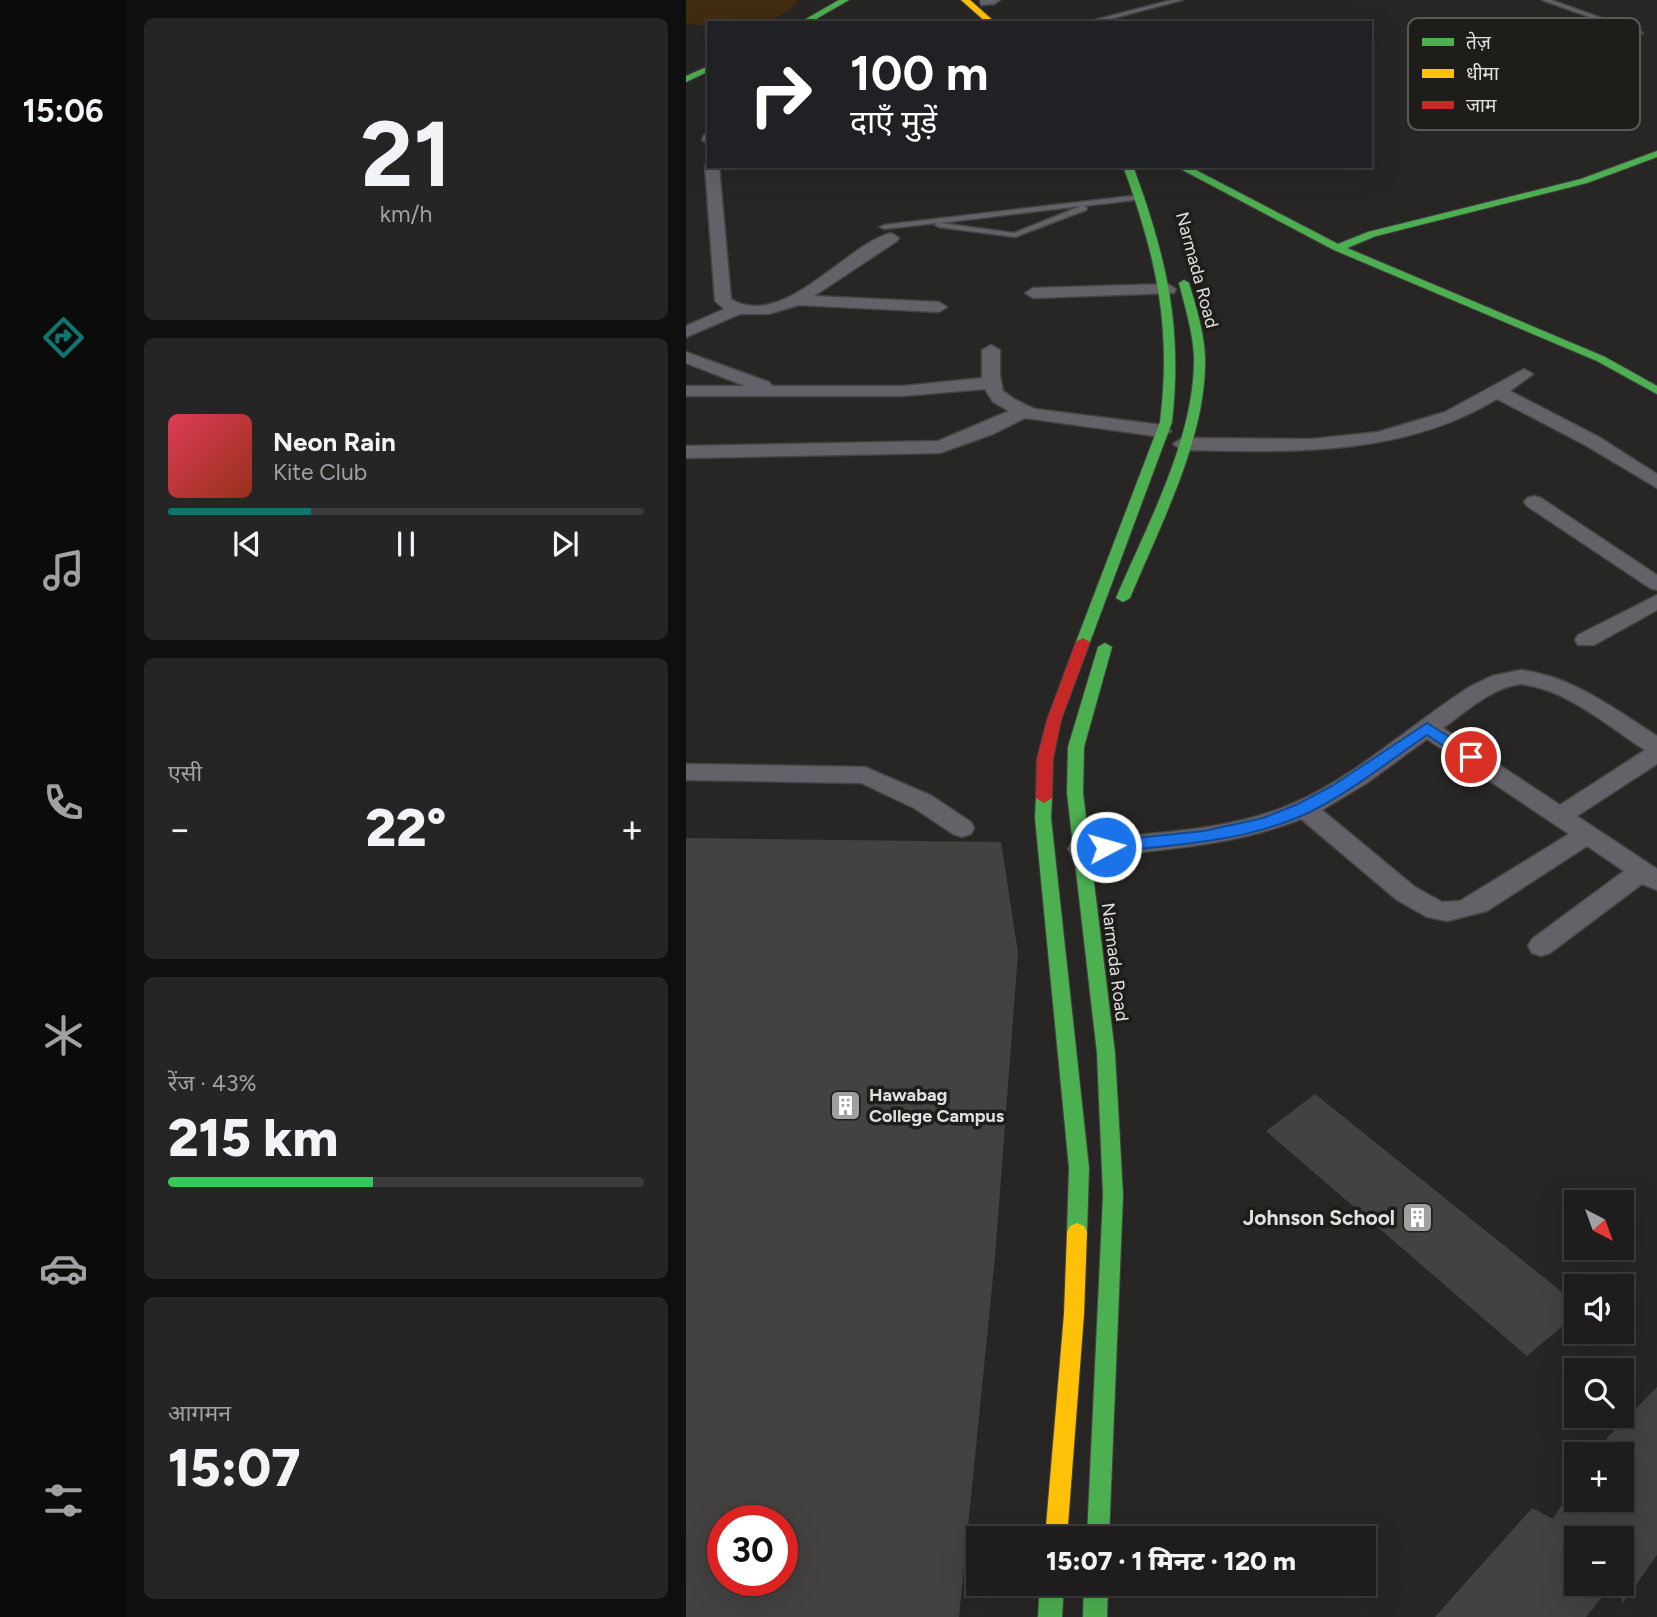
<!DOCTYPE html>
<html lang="hi">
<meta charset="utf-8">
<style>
body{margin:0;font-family:Figtree,"Noto Sans Devanagari",sans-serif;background:#262525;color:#f1f3f6;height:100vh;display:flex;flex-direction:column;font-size:26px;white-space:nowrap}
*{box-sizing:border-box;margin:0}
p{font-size:23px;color:#a1a1a3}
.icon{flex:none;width:38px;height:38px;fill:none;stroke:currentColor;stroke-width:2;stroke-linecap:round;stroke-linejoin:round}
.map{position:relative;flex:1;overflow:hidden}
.side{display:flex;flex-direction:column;gap:18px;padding:18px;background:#100f0f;width:560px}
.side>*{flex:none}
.hud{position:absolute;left:21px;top:21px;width:665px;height:147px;border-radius:0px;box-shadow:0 7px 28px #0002,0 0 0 2px #3c3a3b;background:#202124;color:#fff;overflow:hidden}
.needle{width:46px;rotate:139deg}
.tools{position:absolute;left:878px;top:1190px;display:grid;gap:14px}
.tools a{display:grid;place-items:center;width:70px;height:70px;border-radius:0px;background:#1e1c1c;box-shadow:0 7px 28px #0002,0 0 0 2px #3c3a3b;font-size:35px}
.speed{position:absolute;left:21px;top:1505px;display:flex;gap:14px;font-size:35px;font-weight:700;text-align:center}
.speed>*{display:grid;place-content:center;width:91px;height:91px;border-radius:50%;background:#1e1c1c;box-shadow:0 7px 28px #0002,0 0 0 2px #3c3a3b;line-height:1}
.speed .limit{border:10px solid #d22;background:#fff;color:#111}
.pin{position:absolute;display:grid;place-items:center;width:60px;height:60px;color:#fff;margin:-30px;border:4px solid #fff;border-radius:50%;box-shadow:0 2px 7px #0007}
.me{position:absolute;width:77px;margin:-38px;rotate:84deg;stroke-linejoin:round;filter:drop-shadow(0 0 5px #0008)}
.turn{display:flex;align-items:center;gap:24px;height:147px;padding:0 28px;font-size:32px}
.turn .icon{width:91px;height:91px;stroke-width:2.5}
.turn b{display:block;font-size:49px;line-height:60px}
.big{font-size:52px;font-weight:800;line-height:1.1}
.side .widget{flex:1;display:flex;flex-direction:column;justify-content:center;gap:10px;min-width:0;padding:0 24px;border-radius:10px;background:#262525}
.side .dial{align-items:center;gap:0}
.dial b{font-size:91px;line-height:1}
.song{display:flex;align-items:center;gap:21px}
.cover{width:84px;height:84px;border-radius:10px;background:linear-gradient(135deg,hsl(350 70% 55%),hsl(10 70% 35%))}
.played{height:7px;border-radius:4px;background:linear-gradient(90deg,#0f766e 30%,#3c3a3b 30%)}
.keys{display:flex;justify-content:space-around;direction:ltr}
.heat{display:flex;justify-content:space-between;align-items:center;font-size:38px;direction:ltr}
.charge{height:10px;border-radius:5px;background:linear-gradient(90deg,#34c759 43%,#3c3a3b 0)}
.trip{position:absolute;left:280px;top:1526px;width:410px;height:70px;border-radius:0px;background:#1e1c1c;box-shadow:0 7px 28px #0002,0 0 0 2px #3c3a3b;font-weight:800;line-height:70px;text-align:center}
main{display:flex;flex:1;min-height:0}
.tab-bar{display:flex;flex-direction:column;width:126px;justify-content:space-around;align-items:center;background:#0c0b0b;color:#a1a1a3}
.tab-bar .icon{width:49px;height:49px}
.tab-bar .current{color:#0f766e}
.tab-bar b{font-size:32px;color:#f1f3f6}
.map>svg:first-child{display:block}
</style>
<main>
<nav class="tab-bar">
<b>15:06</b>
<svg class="icon current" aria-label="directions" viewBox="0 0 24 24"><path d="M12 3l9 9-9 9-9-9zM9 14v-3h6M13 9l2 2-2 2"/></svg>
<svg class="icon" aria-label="music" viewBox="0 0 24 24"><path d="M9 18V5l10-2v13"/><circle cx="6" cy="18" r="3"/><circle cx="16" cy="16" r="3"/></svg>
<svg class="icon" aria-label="phone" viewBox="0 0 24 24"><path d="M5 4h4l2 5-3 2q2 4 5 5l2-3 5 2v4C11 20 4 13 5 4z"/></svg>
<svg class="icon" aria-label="climate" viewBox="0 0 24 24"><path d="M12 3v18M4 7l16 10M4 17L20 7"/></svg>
<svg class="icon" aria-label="car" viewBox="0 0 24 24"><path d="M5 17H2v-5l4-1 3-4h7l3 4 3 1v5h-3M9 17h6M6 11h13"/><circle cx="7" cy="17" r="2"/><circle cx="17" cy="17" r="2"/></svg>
<svg class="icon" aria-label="filters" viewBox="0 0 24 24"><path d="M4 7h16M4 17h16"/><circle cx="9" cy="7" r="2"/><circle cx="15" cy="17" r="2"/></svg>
</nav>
<section class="side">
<div class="widget dial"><b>21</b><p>km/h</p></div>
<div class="widget">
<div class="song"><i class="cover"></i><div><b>Neon Rain</b><p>Kite Club</p></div></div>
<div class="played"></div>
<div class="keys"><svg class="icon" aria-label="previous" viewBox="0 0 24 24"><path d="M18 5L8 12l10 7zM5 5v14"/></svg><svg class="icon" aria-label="pause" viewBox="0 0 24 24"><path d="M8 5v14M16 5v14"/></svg><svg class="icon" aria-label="next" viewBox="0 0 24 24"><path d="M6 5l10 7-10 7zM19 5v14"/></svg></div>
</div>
<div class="widget"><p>एसी</p>
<div class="heat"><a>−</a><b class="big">22°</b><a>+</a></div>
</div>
<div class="widget"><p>रेंज · 43%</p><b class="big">215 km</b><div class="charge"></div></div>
<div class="widget"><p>आगमन</p><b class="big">15:07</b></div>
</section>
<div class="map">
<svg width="971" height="1617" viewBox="0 0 971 1617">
<rect width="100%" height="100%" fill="#282625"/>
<path fill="#422c11" d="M0 0H112C95 27 50 23 23 23V26L0 24Z"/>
<path fill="#444241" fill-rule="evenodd" d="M0 838 315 842 332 953 309 1257 273 1617H0ZM37 1521H96V1580H37Z
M629 1094 891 1304V1314L841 1356 580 1131Z
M971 1387V1555L936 1604V1538H891V1584H927L900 1617H749L846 1508 867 1519 879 1500H936V1451L920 1439Z"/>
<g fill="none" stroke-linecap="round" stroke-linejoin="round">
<defs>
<path id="lane" d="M486 0H496L409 23H397Z
M856 0H865L957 33 952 34Z
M454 195 458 197 457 199 398 206 401 208 400 210 329 237 253 227 249 225 251 223 198 229 194 227 198 225ZM395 206 328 233 254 223Z"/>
<path id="street" d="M294 0H314L308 4 295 5Z
M23 134V144L16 140 18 135Z
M23 162V166H33L45 299C97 331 160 244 205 233L213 238 211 241 128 296 253 302 261 307 253 312 113 305 83 314H54L0 337V326L38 309 29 301 19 166Z
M482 284 490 289 488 293 347 298 339 293 347 288Z
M305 345 314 350V376L317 391 328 399 349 409 476 425 485 431 476 437 339 418 307 434 254 453 0 458V446L252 441 323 411 307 402 299 389 217 396H0V386H59L0 363V352L83 382 86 386H217L296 378V350Z
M838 369 847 374 824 391 913 437 971 474V488L899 445 811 399C715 457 605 452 496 450L487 444 496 438 626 439 692 432 759 412Z
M848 496 855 498 971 575V590L964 588 841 506 838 502 841 498Z
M971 595V610L908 645H892L889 640 892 635Z
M835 670C886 676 929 709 971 736V764L891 816 971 869V890L956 884 864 953 855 956 846 953 842 946 846 939 938 871 901 846 801 911 761 921 741 917 711 900 615 819C545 847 469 850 395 858L386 855 382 849 386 843 395 840C466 833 540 832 606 804 671 776 725 724 785 686L806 676ZM835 684C880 689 922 726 959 750L874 805 757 728C781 711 805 688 835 684ZM741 739 883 834 774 901 756 902 729 887 636 810 681 783Z
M0 764 179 767 246 796 285 822 288 828 285 834 276 837 267 834 228 808 175 783 0 780Z"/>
<path id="fast" d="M153 0H163L123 23H113Z
M23 66V71L0 82V76Z
M971 151V157L901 183 690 236 661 248 919 357 971 386V394L911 361 648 250 489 166H502L652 244 682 232 895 179Z
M437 166H447C480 256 497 326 486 422L404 642 397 646 390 642 474 422C486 326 470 256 437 166Z
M498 280 503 283C510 307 518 332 519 357 521 438 474 525 444 598L437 602 430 598C461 525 509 438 508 357 507 332 499 307 493 283Z
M419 643 426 647 398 747 397 793 429 1053 437 1195 423 1538H401L417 1195 411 1053 381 793 382 747 412 647Z
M358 793 366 798 365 818 403 1168 401 1232 398 1238 391 1241 384 1238 381 1232 383 1168 349 818 350 798Z
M354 1584H378L376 1617H352Z
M398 1584H422L421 1617H397Z"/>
<path id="slow" d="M275 0H284L310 23H301Z
M391 1223 398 1226 401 1232 398 1314 381 1538H359L378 1314 381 1232 384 1226Z"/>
<path id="jam" d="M397 638 404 642 375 720 367 759 366 798 358 803 350 798 351 759 361 720 390 642Z"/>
</defs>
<use href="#lane" stroke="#454444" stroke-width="3"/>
<use href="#street" stroke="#454444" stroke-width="3"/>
<use href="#fast" stroke="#454444" stroke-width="2"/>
<use href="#slow" stroke="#454444" stroke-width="2"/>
<use href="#jam" stroke="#454444" stroke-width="2"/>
<use href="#lane" fill="#646169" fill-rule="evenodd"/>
<use href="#street" fill="#646169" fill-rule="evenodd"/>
<use href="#fast" fill="#4caf50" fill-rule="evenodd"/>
<use href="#slow" fill="#ffc107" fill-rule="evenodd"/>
<use href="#jam" fill="#c62828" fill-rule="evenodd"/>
</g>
<path fill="#1a73e8" stroke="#114b97" stroke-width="2" d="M741 723 791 754 793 757 791 761H780L741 735C703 761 666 791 624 812 561 842 488 845 420 852L412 847 420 841 518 831 577 818 612 804 646 786Z"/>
<defs>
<symbol id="building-square" viewBox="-11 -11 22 22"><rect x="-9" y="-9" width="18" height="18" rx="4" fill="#a19f9e" stroke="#1f1d1a"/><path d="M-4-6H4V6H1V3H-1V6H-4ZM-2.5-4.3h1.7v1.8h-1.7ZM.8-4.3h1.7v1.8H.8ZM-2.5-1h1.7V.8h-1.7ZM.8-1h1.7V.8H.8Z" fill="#fff"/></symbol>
</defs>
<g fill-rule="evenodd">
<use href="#building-square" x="142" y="1088" width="35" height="35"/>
<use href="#building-square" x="714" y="1200" width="35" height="35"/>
</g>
<g text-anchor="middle" stroke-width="7" stroke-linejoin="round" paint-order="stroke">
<g font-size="18" fill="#e2e0df" stroke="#1f1d1a">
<text transform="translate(511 270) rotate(75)" y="6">Narmada Road</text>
<text transform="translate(429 962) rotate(83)" y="6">Narmada Road</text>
</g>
<g font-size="18" font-weight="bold" fill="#e2e0df" stroke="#1f1d1a" text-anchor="start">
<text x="183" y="1101">Hawabag<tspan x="183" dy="21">College Campus</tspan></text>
</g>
<g font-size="21" font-weight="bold" fill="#e2e0df" stroke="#1f1d1a" text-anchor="end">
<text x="709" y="1225">Johnson School</text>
</g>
</g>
<rect x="722" y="18" width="232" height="112" rx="10" fill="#1f1d1a" stroke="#5a5855" stroke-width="2"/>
<rect x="736" y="38" width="32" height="8" fill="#4caf50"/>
<rect x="736" y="69" width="32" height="9" fill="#ffc107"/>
<rect x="736" y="101" width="32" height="8" fill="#c62828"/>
<g font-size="19" fill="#e2e0df">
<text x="780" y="49">तेज़</text>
<text x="780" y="80">धीमा</text>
<text x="780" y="112">जाम</text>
</g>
</svg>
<div class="tools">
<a><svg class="needle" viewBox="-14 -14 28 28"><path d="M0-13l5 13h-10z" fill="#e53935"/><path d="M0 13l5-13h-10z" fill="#a1a1a3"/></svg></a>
<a><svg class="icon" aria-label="sound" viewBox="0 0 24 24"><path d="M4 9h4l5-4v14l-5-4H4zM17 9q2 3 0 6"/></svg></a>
<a><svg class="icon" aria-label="search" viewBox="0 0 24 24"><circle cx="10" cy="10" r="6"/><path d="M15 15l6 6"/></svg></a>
<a>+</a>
<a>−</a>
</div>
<div class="speed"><div class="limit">30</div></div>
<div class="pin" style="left:785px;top:757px;background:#d93025"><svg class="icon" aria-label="arrive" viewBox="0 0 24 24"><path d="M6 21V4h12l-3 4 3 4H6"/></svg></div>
<svg class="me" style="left:420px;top:847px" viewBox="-20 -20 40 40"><circle r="17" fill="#1a73e8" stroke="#fff" stroke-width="3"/><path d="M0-11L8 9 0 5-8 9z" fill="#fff"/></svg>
<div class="trip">15:07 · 1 मिनट · 120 m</div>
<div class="hud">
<div class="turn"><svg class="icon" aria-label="right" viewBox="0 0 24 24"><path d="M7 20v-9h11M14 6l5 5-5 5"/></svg><div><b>100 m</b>दाएँ मुड़ें</div></div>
</div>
</div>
</main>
